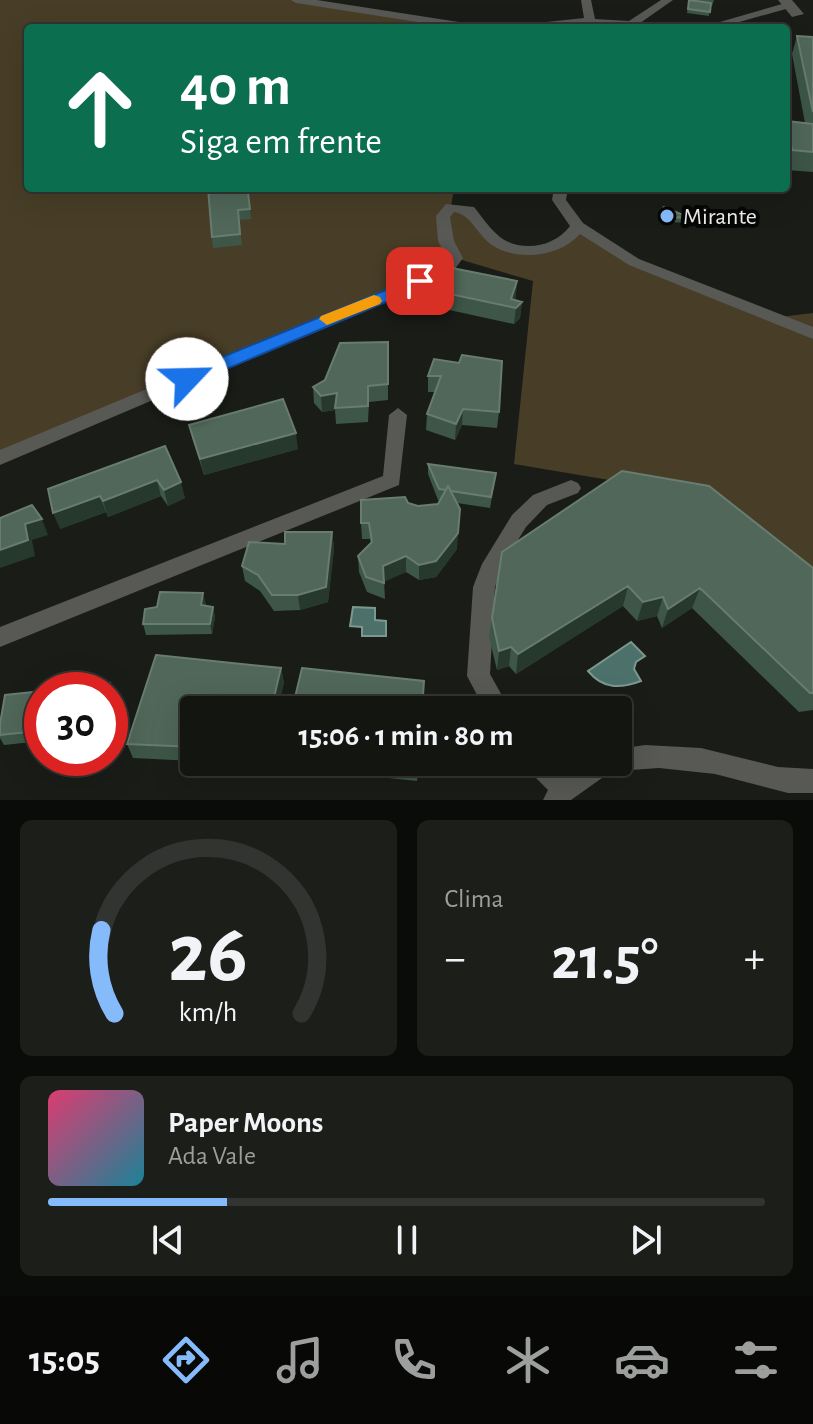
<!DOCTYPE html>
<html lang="pt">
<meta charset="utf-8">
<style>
body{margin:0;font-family:"Alegreya Sans",sans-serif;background:#1c1e1a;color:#f1f3f6;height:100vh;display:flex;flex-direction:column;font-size:30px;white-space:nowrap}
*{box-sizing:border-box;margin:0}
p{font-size:26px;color:#9d9f9f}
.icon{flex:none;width:44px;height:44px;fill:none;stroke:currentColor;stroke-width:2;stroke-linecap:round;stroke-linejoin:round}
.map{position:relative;height:800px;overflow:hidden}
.sheet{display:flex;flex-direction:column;gap:20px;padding:20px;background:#0a0c09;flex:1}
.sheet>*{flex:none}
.top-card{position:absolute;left:24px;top:24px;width:766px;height:168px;border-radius:8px;box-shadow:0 8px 32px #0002,0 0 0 2px #323431;background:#0b6e4f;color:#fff;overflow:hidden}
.speed{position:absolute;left:24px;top:672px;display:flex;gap:16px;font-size:40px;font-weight:700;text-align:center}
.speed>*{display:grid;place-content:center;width:104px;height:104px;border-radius:50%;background:#131511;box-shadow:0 8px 32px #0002,0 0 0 2px #323431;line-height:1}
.speed .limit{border:12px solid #d22;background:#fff;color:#111}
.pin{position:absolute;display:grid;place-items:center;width:68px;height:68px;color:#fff;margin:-34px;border-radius:16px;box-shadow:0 4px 12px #0006}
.me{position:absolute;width:88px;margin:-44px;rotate:66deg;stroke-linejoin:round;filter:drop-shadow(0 0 6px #0008)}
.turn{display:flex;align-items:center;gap:28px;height:168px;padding:0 24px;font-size:36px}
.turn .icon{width:104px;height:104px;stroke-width:2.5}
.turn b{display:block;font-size:56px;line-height:68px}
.big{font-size:60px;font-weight:700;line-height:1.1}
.sheet .card{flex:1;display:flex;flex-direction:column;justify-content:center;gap:12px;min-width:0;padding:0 28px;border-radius:12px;background:#1c1e1a}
.sheet .dial{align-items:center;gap:0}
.dial svg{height:208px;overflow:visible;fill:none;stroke:#323431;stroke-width:7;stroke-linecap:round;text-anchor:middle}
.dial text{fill:#f1f3f6;stroke:none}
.song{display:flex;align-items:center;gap:24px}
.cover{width:96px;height:96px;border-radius:12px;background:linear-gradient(135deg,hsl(340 70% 55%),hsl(190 70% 35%))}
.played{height:8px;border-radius:4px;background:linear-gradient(90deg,#86bbfb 25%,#323431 25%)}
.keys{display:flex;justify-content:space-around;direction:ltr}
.heat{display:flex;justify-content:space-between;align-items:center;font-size:44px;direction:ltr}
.sheet .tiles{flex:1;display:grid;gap:20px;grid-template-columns:1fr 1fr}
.card:last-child{grid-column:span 2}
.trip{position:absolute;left:180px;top:696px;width:452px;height:80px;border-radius:8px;background:#131511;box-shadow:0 8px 32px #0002,0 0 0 2px #323431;font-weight:700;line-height:80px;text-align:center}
.tabs{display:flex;height:128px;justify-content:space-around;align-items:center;background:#080807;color:#9d9f9f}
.tabs .icon{width:56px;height:56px}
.tabs .active{color:#86bbfb}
.tabs b{font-size:36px;color:#f1f3f6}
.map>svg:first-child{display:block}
</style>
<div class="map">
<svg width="813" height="800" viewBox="0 0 813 800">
<rect width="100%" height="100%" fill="#191c17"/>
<path fill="#483e27" d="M0 0H296L479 28H28V188H454L451 207 518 249H547L578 226 634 262 771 318 813 313V579L722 499 514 464 533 281 455 258 444 271 0 458Z"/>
<path fill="#4c716a" stroke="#7c9690" stroke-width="2" d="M353 607 375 608V620L386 621V636H362V627L350 626Z
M631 642 645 656 636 662 634 669 641 681C620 689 603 689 588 671Z"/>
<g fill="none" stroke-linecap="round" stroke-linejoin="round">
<path fill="#585855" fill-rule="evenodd" d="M291 0H317L478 25 484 28H456L296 3Z
M581 0H591L595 19 629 21 661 0H673L633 28 576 24 512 28 518 25 584 18Z
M789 2 794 5 793 7 718 28H699Z
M554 188H568L566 200 583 223 639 259 813 327V339L629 265 580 234C560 257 517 262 492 245 477 235 472 215 454 212L450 217 454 241 463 258 452 273 0 465V450L440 267 447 258 438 241 436 216 446 204 474 207C482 217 490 229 500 237 521 253 555 247 570 226L552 200Z
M398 408 407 415 399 485 0 647V627L383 476 389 415Z
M571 480 578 483 581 488 578 493 547 505 526 527 502 566 495 587 490 674 510 710H485L467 676 473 587 482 564 512 515 533 495Z
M645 745 701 748 778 767 813 769V793H788L715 774 659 768 631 770 602 778 571 800H543L548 790 528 770 525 762H554L565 772 582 762H618V749Z"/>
<path fill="#585855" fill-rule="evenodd" d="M778 0H792L804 14 792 17Z"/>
</g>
<path fill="#3d5647" d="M689 0H714L712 6H710L709 16 687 13Z
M797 36 813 37V172L786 170 787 121 805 123 792 54Z
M241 193H248L251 219 239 220 242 245 213 248 212 237Z
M663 207 691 218 689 223 671 222 662 213Z
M517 281 515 300 522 302 520 318 514 324 417 303V287Z
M388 342V400L369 402 368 422 336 424 335 410 322 412 314 403 313 387Z
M434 359 499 412 497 428 462 425 455 440 426 430 427 414 435 392H428V376Z
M189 425 298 449 204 475 193 441Z
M165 446 185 498 168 506 161 496 108 517 106 512 60 529Z
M428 464 496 473 490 508 457 503V549L436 577 419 580 406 572 384 581 385 599 367 592 359 572 358 556 371 544 370 539H362L361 523 408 503 418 506 438 504 440 500H438L428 474Z
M332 532 334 548 328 602 300 610 274 611 260 591 245 581 242 566 285 544Z
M502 552 813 568V710L799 712 692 608 662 628 657 616 637 621 623 606 516 674 509 666 497 670 489 637Z
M206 604V606L213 607 215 617 212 634 146 635 143 624Z
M156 655 281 668 284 683 277 710H194V761L133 758 127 744Z
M42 691V741L4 745 0 738V724Z
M211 762H266L265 765Z
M284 762H419L417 781 285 767Z"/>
<path fill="#27382d" d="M517 281 516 297 512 307 511 299Z
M522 302 520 318 514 324 516 308Z
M337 393 335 410 322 412 321 396Z
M463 409 462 425 455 440 456 424Z
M296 433 298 449 204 475 200 459Z
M157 480 161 496 108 517 103 501Z
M181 482 185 498 168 506 164 490Z
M100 496 106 512 60 529 53 513Z
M460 509 457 549 436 577 419 580V565Z
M42 519 48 535 32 540 35 556 0 568V550L25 524Z
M332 532 334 548 328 602 300 610 298 595Z
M406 556V572L384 582 383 566Z
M628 586 623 606 516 674 518 654Z
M700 588 692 608 662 628 668 609Z
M203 593 206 604 204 615 201 605Z
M663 597 657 616 637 621 643 602Z
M213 607 215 617 212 634 210 624Z
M511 647 509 666 497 670 499 651Z
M281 668 284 683 277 710H271Z
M110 683 114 693 110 722V690H109Z
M40 719 42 723V740L37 731Z"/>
<path fill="#506759" stroke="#687c70" stroke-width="2" d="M689 0 711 3 710 12 688 9Z
M797 36 813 37V112Z
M787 121 813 124V152L792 150Z
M208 188H240L241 193H248L250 209 238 210 240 234 212 237Z
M663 207 691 218 672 217Z
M447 267 517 281 511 299 522 302 516 308 417 287 422 282 438 285Z
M388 342V384L368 386V406L335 408 337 393 321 396 313 387 325 380 340 343Z
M462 355 502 361 499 412 463 409 456 424 427 414 441 376H428L434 359 459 363Z
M283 399 296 433 200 459 189 425Z
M165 446 181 482 164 490 157 480 103 501 100 496 53 513 48 489Z
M428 464 496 473 491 497 451 491 448 486 446 490 439 489Z
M622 471 709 486 813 568V693H810L700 588 668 609 663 597 643 602 628 586 518 654 511 647 499 651 492 618 502 552Z
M448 486 460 509 458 533 436 561 419 565 406 556 383 566 384 583 366 577 358 556 372 542 369 523H361V500L405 497 408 503 418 506 438 504Z
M32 505 42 519 25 524 28 540 0 550V518Z
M285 532H332L326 587 298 595H272L258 575 242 566 249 542 285 544Z
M160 592 203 593 201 605 213 607 210 624H143L145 609 157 607Z
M156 655 281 668 271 710H194V747L127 744Z
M302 668 424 681 422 710H292Z
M110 683 109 690H48Z
M42 691V719H40L37 731 0 735V724L5 695Z
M366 762H418L417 767Z"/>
<path fill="#1a73e8" stroke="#114b97" stroke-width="2" d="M420 276 426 278V285L193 383H181L178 379 181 374Z"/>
<path fill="#f59e0b" d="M374 295 380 297 382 301 380 304 327 325 319 319 321 316Z"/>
<circle fill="#86bbfb" stroke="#050605" stroke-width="3" cx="667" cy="216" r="8"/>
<g text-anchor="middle" stroke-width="8" stroke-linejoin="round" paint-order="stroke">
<g font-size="24" fill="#eceeea" stroke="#050605" text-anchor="start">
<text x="683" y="224">Mirante</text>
</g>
</g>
</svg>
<div class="speed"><div class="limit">30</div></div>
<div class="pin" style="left:420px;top:281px;background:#d93025"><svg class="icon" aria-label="arrive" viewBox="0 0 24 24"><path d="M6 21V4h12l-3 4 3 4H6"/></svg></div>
<svg class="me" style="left:187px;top:379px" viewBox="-20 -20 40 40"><circle r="19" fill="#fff"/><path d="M0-13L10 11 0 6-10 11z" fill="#1a73e8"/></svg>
<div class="trip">15:06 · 1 min · 80 m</div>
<div class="top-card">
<div class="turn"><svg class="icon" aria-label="ahead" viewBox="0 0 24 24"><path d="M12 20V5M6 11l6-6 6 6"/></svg><div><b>40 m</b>Siga em frente</div></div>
</div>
</div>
<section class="sheet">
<div class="tiles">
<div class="card dial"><svg viewBox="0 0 100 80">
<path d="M14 69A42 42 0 1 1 86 69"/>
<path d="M14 69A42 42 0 0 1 9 37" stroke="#86bbfb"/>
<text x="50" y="56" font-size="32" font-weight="700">26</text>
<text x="50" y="72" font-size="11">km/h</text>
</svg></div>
<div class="card"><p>Clima</p>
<div class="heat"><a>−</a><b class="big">21.5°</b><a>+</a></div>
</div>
<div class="card">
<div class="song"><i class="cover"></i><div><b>Paper Moons</b><p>Ada Vale</p></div></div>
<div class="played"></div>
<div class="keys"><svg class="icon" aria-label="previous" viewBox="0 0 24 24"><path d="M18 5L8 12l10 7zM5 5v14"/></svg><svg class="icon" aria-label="pause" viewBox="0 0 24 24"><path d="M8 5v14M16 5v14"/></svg><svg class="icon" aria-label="next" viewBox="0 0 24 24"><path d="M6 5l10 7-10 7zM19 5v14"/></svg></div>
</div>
</div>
</section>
<nav class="tabs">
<b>15:05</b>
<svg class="icon active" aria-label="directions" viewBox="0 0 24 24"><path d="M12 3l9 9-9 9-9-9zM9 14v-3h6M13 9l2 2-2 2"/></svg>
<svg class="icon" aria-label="music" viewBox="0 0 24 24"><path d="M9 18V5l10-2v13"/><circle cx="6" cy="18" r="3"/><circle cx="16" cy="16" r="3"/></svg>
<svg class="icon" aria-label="phone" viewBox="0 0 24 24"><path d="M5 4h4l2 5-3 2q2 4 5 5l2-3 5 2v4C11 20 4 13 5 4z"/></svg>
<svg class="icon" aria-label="climate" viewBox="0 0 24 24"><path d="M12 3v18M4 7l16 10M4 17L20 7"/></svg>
<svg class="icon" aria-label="car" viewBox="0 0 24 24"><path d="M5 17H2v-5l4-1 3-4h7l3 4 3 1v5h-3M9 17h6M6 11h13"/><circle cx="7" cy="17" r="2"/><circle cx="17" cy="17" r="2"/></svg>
<svg class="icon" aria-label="filters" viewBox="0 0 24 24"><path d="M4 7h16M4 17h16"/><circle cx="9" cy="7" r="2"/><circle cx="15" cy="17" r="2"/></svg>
</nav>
